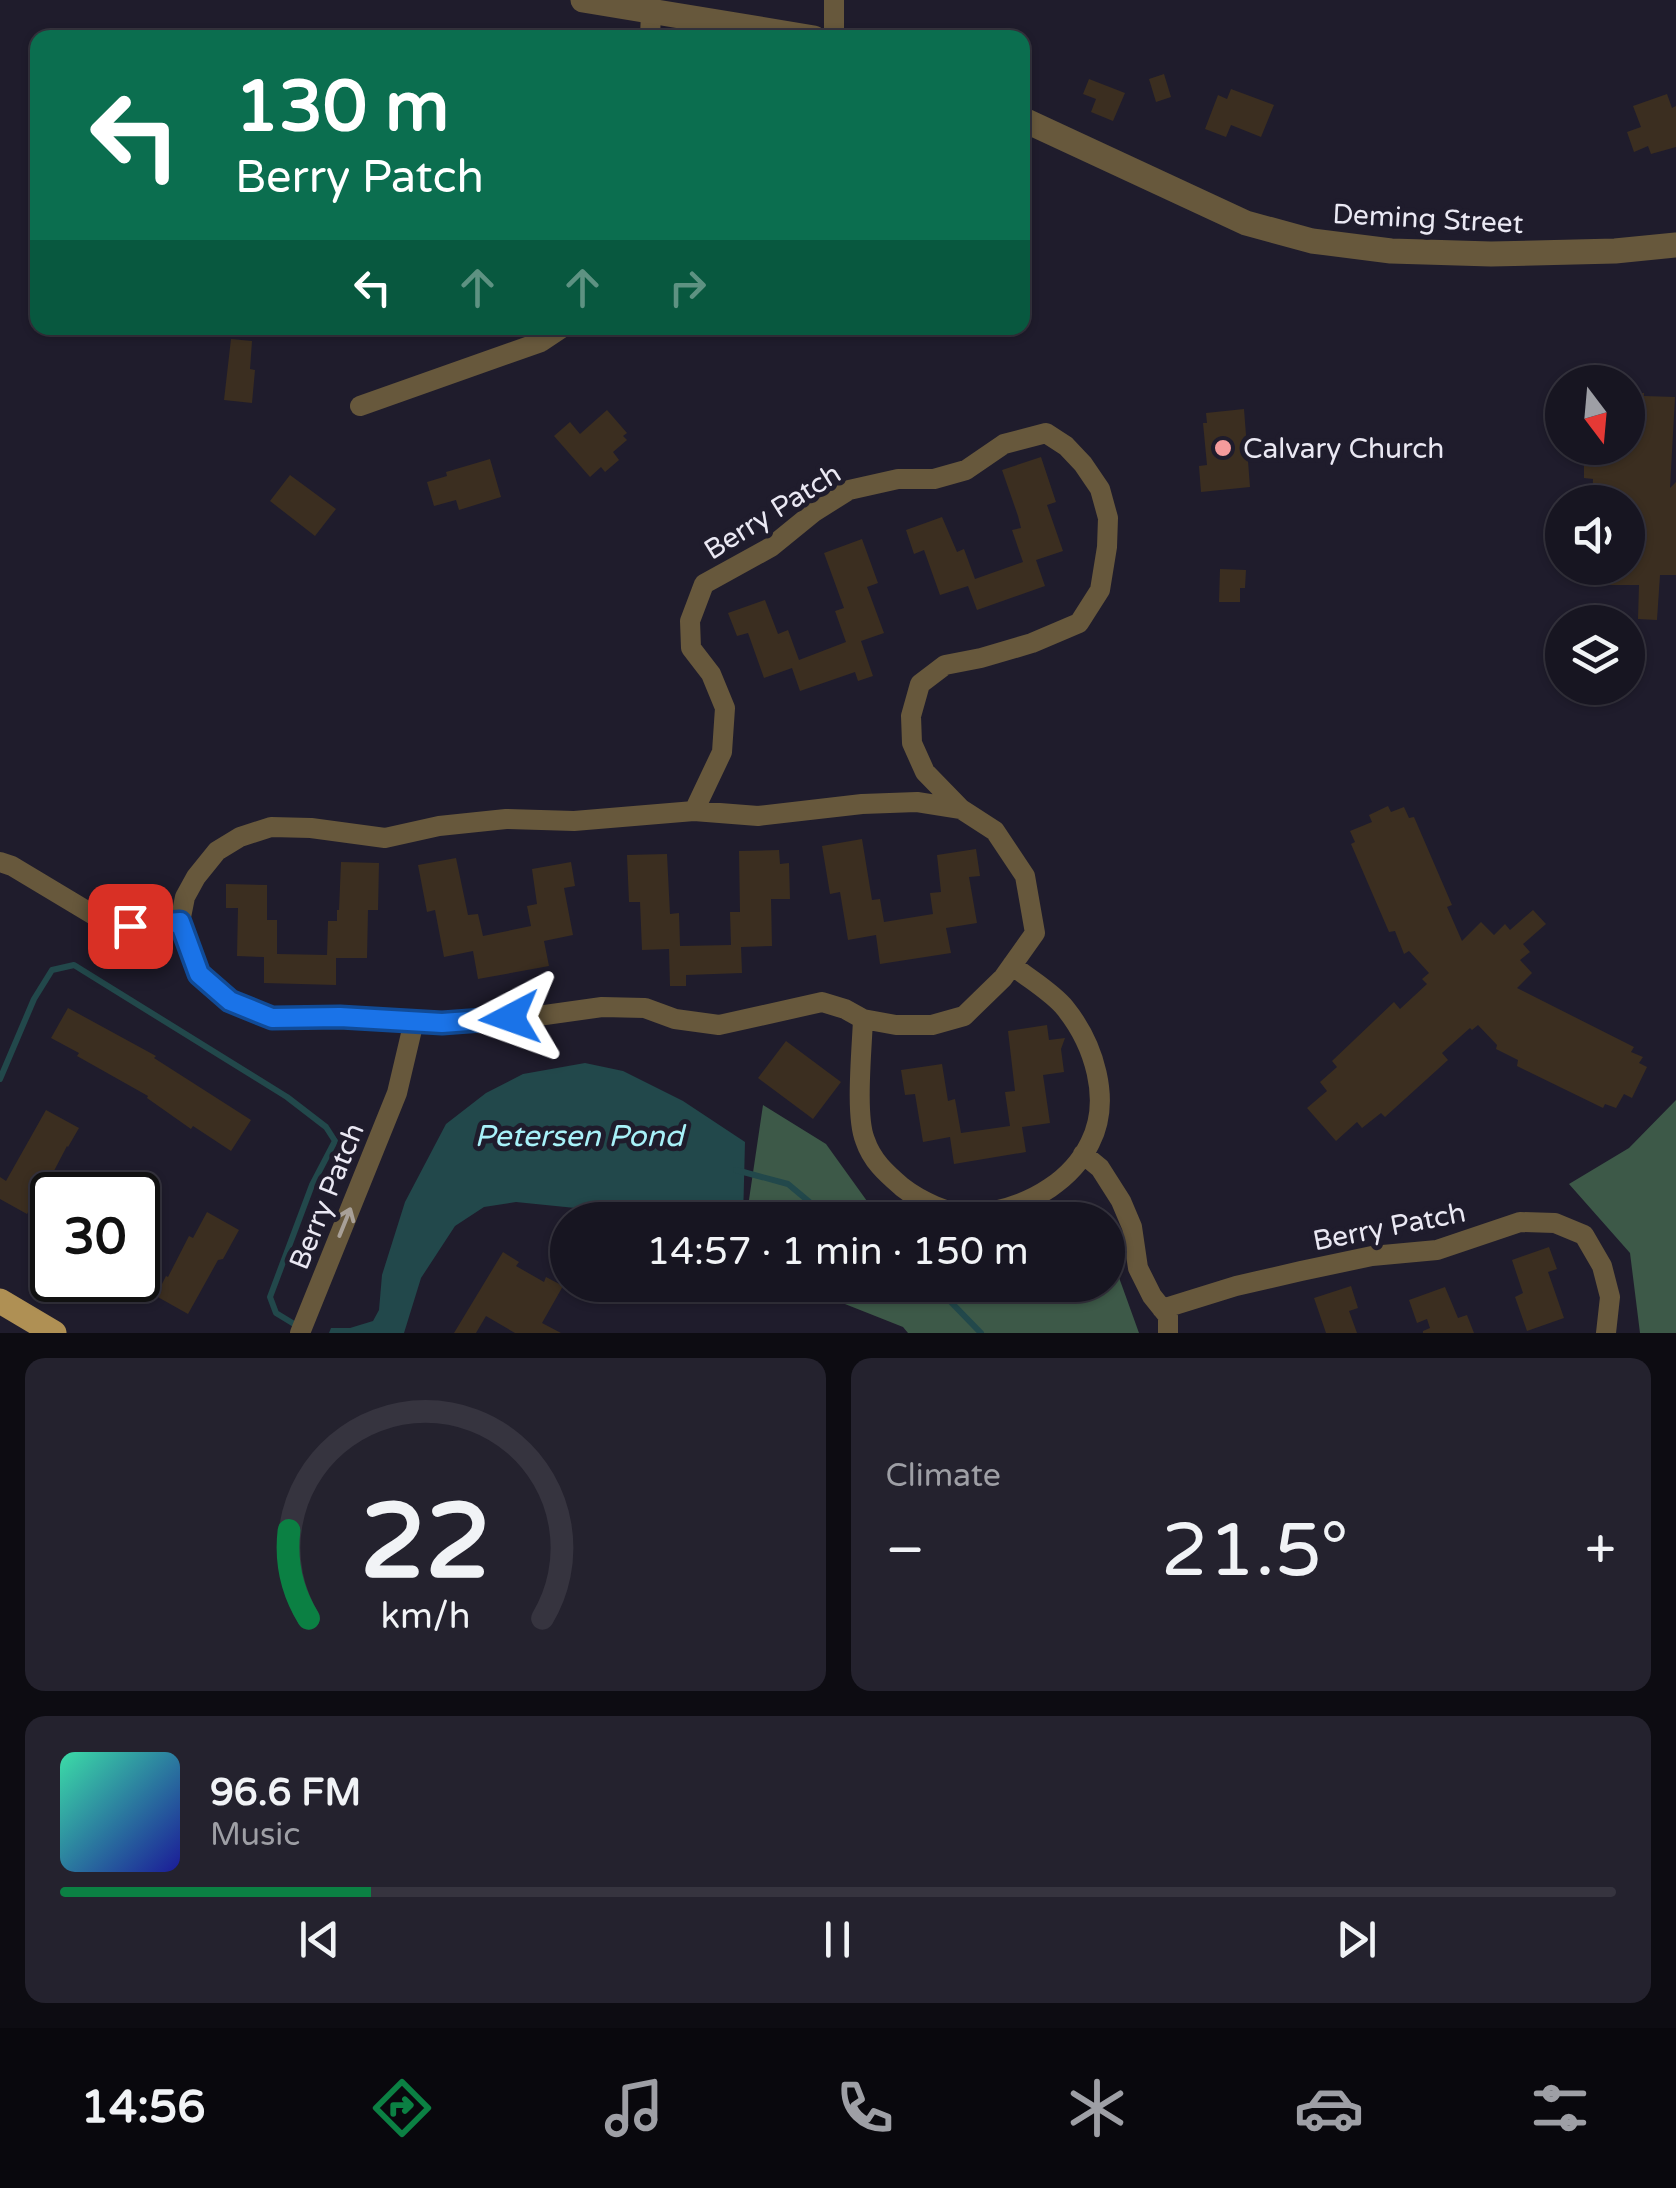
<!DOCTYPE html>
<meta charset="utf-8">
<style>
body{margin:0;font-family:"Varela Round",sans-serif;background:#24222e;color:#f1f3f6;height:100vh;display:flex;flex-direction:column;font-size:38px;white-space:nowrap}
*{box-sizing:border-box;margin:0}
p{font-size:32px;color:#9e9fa5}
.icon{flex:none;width:55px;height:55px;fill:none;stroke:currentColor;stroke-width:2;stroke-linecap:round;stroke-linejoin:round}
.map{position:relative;height:1333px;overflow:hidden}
.details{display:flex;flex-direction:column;gap:25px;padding:25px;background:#0d0c12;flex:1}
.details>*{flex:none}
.top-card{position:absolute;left:30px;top:30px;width:1000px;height:305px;border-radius:20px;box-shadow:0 2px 8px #0004,0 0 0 2px #36343f;background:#0b6e4f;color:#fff;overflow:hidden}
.needle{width:65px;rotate:164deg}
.tools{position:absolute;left:1545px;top:365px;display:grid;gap:20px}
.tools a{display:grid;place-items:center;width:100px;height:100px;border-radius:50%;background:#171521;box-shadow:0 2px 8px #0004,0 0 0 2px #36343f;font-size:50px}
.speed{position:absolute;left:30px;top:1172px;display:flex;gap:20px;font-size:50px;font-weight:700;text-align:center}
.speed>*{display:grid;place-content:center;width:130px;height:130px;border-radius:50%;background:#171521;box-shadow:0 2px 8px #0004,0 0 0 2px #36343f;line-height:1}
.speed .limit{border:5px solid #111;border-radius:15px;background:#fff;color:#111}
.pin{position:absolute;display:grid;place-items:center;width:85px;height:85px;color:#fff;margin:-42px;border-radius:20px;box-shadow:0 5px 15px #0006}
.me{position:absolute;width:110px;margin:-55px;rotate:266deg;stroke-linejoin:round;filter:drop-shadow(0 0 8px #0008)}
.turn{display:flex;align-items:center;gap:35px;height:210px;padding:0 40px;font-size:45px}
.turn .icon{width:130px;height:130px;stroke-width:2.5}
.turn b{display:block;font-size:70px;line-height:85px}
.lanes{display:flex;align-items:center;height:95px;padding:0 40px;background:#0003;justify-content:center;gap:50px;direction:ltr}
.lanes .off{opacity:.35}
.big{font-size:75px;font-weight:600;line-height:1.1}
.details .tile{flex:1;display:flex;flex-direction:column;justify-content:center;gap:15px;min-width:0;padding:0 35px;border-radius:20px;background:#24222e}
.details .dial{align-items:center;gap:0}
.dial svg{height:260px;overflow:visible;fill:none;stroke:#36343f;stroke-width:7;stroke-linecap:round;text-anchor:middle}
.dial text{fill:#f1f3f6;stroke:none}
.song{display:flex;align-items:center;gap:30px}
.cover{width:120px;height:120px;border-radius:15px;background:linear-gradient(135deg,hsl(160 70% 55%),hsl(240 70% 35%))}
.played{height:10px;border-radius:5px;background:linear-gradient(90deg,#0b8043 20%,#36343f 20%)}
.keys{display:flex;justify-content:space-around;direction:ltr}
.heat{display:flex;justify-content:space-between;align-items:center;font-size:55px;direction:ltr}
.details .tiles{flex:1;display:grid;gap:25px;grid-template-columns:1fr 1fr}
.tile:last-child{grid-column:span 2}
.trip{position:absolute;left:550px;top:1202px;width:575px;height:100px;border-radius:50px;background:#171521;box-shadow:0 2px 8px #0004,0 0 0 2px #36343f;font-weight:600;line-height:100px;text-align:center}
.menu{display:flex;height:160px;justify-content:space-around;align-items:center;background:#09080d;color:#9e9fa5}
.menu .icon{width:70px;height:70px}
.menu .current{color:#0b8043}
.menu b{font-size:45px;color:#f1f3f6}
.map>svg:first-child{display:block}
</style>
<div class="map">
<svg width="1676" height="1333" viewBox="0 0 1676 1333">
<rect width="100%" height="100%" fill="#1f1c2c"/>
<path fill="#3d5948" d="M1676 1100V1333H1640L1630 1253 1569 1184 1629 1148Z
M763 1105 826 1144 872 1208 924 1220H746Z
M1108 1247 1139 1333H908L903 1327 797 1285H1108Z"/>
<path fill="#22484b" d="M585 1063 623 1071 683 1101 745 1142 743 1220H690L641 1200H614L595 1210 516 1202 484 1207 455 1226 421 1278 404 1333H329L331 1328H350L373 1321 379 1310 382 1275 405 1202 446 1124 486 1093 523 1074Z"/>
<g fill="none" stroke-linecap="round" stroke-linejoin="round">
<path stroke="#22484b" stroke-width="6" d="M0 1079 34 999 52 970 74 965 287 1097 326 1127 335 1141 312 1185 270 1297 276 1313 299 1327
M736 1170 788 1184 831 1220
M878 1285 886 1293 946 1297 981 1333"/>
</g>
<path fill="#3b2e20" d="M1164 74 1171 97 1156 102 1149 79Z
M1089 79 1125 93 1113 121 1091 112 1096 99 1083 94Z
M1231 89 1274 105 1261 137 1231 125 1226 137 1205 129 1218 95 1227 99Z
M1667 94 1672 108 1676 106V147L1651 154 1648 146 1634 152 1627 132 1641 127 1633 106Z
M231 339 252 341 250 369 255 370 252 403 224 400Z
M1628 393H1644V396L1675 397 1670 488 1676 482V575H1660L1657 620 1638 619 1639 585H1606L1607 568H1628V502H1592L1593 479 1584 478V448H1628Z
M1244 409 1250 487 1201 492 1199 466 1207 465 1203 423H1207L1206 413Z
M607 410 627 433 623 436 627 440 613 452 619 460 605 472 601 467 590 477 554 436 570 422 580 434Z
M1041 457 1056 502 1047 505 1063 551 1036 560 1045 586 977 610 968 586 940 595 924 550 914 554 906 530 942 517 957 552 964 549 975 579 1023 562 1012 530 1021 528 1018 516 1002 470Z
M490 459 501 497 459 510 456 500 434 506 427 482 447 476 446 472Z
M290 475 336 509 315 536 270 501Z
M862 539 878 583 867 587 884 633 861 641 873 676 858 681 855 672 800 691 792 668 764 678 748 633 737 636 728 613 765 600 778 634 788 630 799 660 846 642 835 611 844 608 824 553Z
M1220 569 1246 570 1245 588H1240V602H1219Z
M1388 806 1391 812 1404 807 1409 818 1414 817 1452 905 1447 907 1462 941 1481 922 1494 935 1505 924 1510 930 1533 910 1546 924 1523 944 1530 952 1520 960 1532 973 1517 988 1634 1047 1631 1052 1643 1057 1639 1063 1647 1067 1632 1098 1624 1094 1616 1108 1605 1104 1603 1108 1517 1066 1518 1060 1496 1049 1497 1045 1478 1025 1472 1030 1470 1028 1442 1053 1448 1060 1385 1117 1381 1113 1362 1128 1357 1122 1336 1141 1307 1108 1327 1091 1320 1082 1337 1067 1332 1061 1394 1002 1400 1009 1427 984 1422 979 1429 973 1409 951 1404 954 1395 931 1389 932 1351 844 1355 842 1350 831 1372 822 1369 815Z
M862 839 872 900 880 899 884 922 933 914 930 893 941 892 937 855 976 849 980 876 969 877 977 923 946 928 951 953 880 964 876 935 848 940 840 892 830 894 822 846Z
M779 850 780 864 789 863 790 899H771L772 946 741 947 742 973 686 975V986H670L669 949 642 950 640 902H629L627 855 667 854 670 914 679 913 680 946 731 945 730 912H740L739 851Z
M456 858 468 915 478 914 483 936 531 926 527 906 537 904 532 869 571 862 575 886 564 888 573 935 544 941 549 966 478 979 473 951 444 957 435 910 427 912 418 865Z
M341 862 379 863 378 910H368L367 958H336V985L264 983V957L237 956 238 908H226V884L267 885V920H277V954L327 955 328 921H337V910H339Z
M68 1008 156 1056 154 1058 251 1120 231 1151 193 1126 191 1129 147 1098 148 1096 77 1056 79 1053 51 1038Z
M1047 1025 1049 1040 1065 1038 1061 1049 1064 1072 1043 1075 1050 1123 1022 1127 1026 1152 954 1164 950 1137 923 1142 915 1094 905 1095 901 1070 942 1064 948 1101 955 1099 961 1133 1010 1126 1005 1092 1015 1091 1008 1031Z
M786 1041 841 1082 813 1119 758 1078Z
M46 1110 79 1128 68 1147 67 1146 45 1188 43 1186 27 1214 0 1199V1177L6 1181Z
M207 1212 239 1230 223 1259 218 1260 188 1314 156 1296 166 1276 168 1277 189 1236 193 1238Z
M1549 1247 1557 1269 1548 1272 1564 1318 1527 1331 1515 1297 1523 1293 1512 1260Z
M503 1252 519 1262 516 1266 544 1282 546 1277 563 1286 542 1323 561 1333H515L486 1316 476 1333H454Z
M1351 1286 1358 1308 1349 1311 1357 1333H1326L1314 1298Z
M1445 1287 1458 1318 1467 1315 1474 1333H1423V1331L1430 1328 1427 1319 1417 1323 1409 1300Z"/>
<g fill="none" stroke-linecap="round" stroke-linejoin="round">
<path stroke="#67583c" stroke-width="20" d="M834 0V38
M650 38 651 12
M360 406 541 342 562 328
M917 802 961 809 995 831 1025 876 1035 933 1003 978 964 1016 932 1025H896L863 1019 845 1009 822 1002 719 1025 675 1019 645 1008 602 1007 545 1015 442 1023 340 1017 272 1018 230 1001 199 974 180 922 185 897 196 877 217 851 240 837 271 827 311 828 385 838 439 826 506 819 574 821 694 811 758 816 862 804Z
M694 811 722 752 725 708 711 674 691 648 690 621 704 584 771 547 814 512 849 490 898 479H934L966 470 1004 444 1046 433 1066 446 1083 464 1100 489 1108 518 1107 547 1100 590 1079 623 1032 643 981 658 945 665 920 684 911 716 912 743 925 772 961 809
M0 862 12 866 102 920 130 925 180 922
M863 1019C862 1048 855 1116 865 1140 872 1161 886 1173 902 1187 920 1201 948 1214 972 1215 979 1216 987 1212 994 1211 1033 1203 1072 1180 1090 1143 1112 1100 1094 1044 1065 1008 1052 992 1029 979 1012 965
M1083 1154 1100 1168 1121 1201 1132 1227 1138 1268 1152 1296 1168 1316V1333
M1162 1309 1236 1286 1301 1271 1372 1256 1437 1250 1520 1222 1555 1223 1584 1235 1602 1266 1610 1297 1606 1333
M300 1333 397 1093 414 1021"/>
<path stroke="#67583c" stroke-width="25" d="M583 0 814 38
M1022 119 1246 223 1312 241 1391 251 1491 254 1615 251 1676 245"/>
<path stroke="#af9054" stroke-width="25" d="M0 1301 54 1333"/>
</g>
<defs><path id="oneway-shaft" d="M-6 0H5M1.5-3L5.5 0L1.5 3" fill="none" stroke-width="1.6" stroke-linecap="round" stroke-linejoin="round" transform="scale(2.5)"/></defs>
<use stroke="#a8a098" href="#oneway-shaft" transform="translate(345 1222) rotate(-68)"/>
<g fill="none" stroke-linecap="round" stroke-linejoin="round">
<defs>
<path id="route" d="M130 926 180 922 199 974 230 1001 272 1018 340 1017 442 1023 510 1018"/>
</defs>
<use href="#route" stroke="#114b97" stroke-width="25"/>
<use href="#route" stroke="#1a73e8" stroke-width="18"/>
</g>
<circle fill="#f59b9c" stroke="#1f1c2c" stroke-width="4" cx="1223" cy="448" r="10"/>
<g text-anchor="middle" stroke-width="10" stroke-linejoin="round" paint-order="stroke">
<g font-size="28" fill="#eae8f3" stroke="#1f1c2c">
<text transform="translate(1428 218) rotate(3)" y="10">Deming Street</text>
<text transform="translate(772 511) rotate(-32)" y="10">Berry Patch</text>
<text transform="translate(326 1196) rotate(-68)" y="10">Berry Patch</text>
<text transform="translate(1389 1226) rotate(-11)" y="10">Berry Patch</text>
</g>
<g font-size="28" fill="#eae8f3" stroke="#1f1c2c" text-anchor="start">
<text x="1243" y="458">Calvary Church</text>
</g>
<g font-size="30" font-style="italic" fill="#a8f1f9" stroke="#1f1c2c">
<text x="579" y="1146">Petersen Pond</text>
</g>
</g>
</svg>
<div class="tools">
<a><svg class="needle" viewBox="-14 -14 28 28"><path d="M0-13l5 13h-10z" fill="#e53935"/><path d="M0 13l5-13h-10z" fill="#9e9fa5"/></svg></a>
<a><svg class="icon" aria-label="sound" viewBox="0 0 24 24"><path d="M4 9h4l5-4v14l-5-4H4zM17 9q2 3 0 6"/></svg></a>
<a><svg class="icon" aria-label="layers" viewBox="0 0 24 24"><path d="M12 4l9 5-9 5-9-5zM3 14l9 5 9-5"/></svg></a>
</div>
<div class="speed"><div class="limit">30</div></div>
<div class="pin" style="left:130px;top:926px;background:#d93025"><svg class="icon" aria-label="arrive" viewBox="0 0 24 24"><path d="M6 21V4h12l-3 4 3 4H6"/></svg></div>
<svg class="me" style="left:510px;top:1018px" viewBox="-20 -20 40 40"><path d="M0-17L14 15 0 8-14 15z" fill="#1a73e8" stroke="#fff" stroke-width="4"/></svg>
<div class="trip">14:57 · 1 min · 150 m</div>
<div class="top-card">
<div class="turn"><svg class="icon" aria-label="left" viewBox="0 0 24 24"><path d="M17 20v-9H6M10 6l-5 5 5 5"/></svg><div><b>130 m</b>Berry Patch</div></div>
<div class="lanes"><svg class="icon" aria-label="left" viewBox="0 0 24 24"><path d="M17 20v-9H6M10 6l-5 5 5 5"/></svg><svg class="icon off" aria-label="ahead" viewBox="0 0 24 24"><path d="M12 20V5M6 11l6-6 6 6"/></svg><svg class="icon off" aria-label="ahead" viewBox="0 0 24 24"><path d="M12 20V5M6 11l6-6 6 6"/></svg><svg class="icon off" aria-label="right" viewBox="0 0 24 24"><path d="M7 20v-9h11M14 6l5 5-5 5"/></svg></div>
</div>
</div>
<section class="details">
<div class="tiles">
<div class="tile dial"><svg viewBox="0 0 100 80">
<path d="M14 69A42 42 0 1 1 86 69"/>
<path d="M14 69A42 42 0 0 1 8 42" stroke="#0b8043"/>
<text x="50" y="56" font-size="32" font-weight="700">22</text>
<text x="50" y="72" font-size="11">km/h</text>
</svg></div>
<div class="tile"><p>Climate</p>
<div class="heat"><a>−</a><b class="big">21.5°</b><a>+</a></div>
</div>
<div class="tile">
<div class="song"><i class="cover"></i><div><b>96.6 FM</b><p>Music</p></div></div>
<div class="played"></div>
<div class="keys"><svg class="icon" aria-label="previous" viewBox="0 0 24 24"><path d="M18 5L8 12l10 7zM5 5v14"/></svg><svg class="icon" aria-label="pause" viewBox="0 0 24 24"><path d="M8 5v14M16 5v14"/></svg><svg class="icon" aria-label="next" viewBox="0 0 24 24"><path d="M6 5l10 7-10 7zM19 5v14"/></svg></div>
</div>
</div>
</section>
<nav class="menu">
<b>14:56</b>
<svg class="icon current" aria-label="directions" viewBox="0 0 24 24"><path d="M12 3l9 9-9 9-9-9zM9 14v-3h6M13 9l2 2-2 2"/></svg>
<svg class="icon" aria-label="music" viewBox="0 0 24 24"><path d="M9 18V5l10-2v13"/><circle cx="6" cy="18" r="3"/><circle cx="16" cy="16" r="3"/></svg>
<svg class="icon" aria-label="phone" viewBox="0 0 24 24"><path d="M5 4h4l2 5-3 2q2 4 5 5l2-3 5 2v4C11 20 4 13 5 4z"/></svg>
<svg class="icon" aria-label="climate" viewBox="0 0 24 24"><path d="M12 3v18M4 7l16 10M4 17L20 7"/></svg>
<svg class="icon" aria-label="car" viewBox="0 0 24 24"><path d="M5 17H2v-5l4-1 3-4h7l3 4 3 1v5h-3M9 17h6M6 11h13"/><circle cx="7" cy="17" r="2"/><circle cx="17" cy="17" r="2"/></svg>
<svg class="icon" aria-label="filters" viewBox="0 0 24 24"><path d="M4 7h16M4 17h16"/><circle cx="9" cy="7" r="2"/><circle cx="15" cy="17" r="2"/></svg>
</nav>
